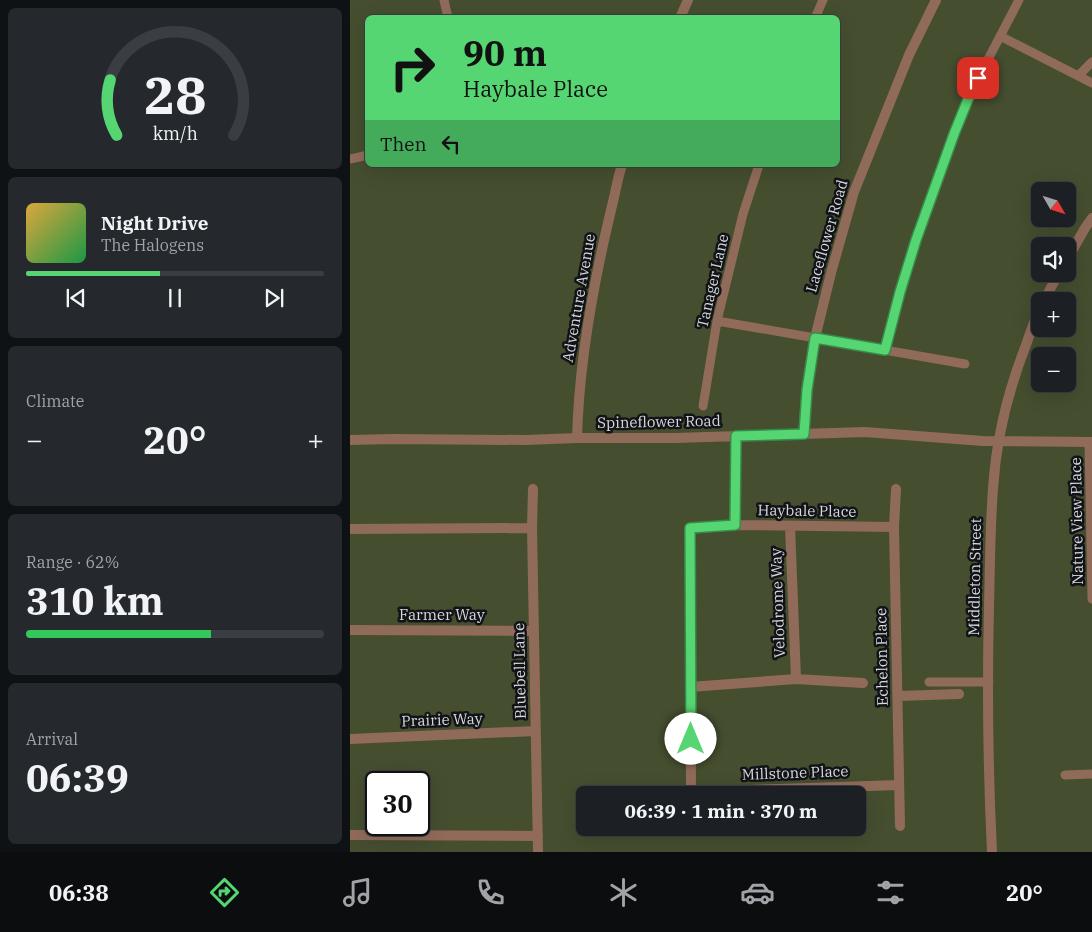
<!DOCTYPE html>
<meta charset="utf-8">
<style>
body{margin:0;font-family:"IBM Plex Serif",serif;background:#25282d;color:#f1f3f6;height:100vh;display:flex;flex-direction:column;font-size:19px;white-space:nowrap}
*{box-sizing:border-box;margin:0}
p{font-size:16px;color:#a0a3a7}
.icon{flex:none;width:28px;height:28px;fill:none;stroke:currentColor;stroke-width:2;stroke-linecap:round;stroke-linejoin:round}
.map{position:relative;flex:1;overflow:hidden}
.sheet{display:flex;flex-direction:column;gap:8px;padding:8px;background:#0f1214;width:350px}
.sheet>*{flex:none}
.hud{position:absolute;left:15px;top:15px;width:475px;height:152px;border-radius:8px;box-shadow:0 5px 20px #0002,0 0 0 1px #3a3e42;background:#55d672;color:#111;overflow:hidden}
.needle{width:32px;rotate:129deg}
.buttons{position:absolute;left:681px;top:182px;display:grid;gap:10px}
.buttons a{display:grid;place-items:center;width:45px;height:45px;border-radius:8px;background:#1c2025;box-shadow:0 5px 20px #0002,0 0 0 1px #3a3e42;font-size:25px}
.speed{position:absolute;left:15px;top:771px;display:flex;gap:10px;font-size:25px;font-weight:700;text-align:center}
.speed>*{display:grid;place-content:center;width:65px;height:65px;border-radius:50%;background:#1c2025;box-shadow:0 5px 20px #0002,0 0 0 1px #3a3e42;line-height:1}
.speed .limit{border:2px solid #111;border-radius:8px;background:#fff;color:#111}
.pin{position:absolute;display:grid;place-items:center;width:42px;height:42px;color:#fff;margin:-21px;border-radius:10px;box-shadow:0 2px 8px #0006}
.me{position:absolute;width:55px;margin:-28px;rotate:0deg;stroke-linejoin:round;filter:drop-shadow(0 0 4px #0008)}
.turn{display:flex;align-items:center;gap:18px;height:105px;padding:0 15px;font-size:22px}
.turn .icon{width:65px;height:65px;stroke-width:2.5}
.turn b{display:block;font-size:35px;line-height:42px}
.then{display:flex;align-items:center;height:48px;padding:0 15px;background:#0003;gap:10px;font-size:19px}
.big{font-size:38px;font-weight:700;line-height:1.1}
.sheet .widget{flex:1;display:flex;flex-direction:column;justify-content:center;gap:8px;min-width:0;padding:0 18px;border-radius:8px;background:#25282d}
.sheet .dial{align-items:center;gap:0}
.dial svg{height:130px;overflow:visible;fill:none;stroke:#3a3e42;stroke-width:7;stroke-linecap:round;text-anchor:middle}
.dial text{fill:#f1f3f6;stroke:none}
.song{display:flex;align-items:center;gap:15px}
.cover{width:60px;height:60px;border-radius:8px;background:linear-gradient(135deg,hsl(40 70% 55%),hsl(140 70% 35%))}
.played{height:5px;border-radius:2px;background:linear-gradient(90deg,#55d672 45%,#3a3e42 45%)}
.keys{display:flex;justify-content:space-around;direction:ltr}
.heat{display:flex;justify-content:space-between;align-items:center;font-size:28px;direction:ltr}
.charge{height:8px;border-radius:4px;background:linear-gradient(90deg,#34c759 62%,#3a3e42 0)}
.trip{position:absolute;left:226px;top:786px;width:290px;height:50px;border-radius:8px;background:#1c2025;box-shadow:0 5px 20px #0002,0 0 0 1px #3a3e42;font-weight:700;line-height:50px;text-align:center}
.menu{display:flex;height:80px;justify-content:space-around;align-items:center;background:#0b0d0f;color:#a0a3a7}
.menu .icon{width:35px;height:35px}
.menu .selected{color:#55d672}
.menu b{font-size:22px;color:#f1f3f6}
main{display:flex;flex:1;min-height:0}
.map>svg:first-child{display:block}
</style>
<main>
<section class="sheet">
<div class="widget dial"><svg viewBox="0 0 100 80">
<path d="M14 69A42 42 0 1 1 86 69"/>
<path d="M14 69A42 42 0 0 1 10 35" stroke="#55d672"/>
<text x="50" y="56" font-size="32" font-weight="700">28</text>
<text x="50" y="72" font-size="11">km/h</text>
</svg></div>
<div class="widget">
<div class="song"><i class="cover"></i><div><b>Night Drive</b><p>The Halogens</p></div></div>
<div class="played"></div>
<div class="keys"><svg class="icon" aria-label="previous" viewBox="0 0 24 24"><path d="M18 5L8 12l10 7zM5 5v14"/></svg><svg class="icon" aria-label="pause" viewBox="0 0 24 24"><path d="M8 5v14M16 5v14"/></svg><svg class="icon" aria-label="next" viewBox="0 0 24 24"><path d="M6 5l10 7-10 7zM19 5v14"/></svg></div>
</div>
<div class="widget"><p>Climate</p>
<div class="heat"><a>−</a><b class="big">20°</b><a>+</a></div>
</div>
<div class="widget"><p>Range · 62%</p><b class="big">310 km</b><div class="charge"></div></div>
<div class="widget"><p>Arrival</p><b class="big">06:39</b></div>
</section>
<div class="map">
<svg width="742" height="852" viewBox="0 0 742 852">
<rect width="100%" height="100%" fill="#262b31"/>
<path fill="#454e2f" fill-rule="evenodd" d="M0 0H742V852H0ZM18 18H488V165H18ZM690 191H718V219H690ZM690 246H718V274H690ZM690 301H718V329H690ZM690 356H718V384H690ZM26 782H69V825H26ZM235 795H508V828H235Z"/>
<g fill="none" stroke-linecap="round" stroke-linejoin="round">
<path stroke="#916b5a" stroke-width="9" d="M94 0 98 18
M466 16 473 0
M650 36 742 83
M728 76 742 62
M0 159 18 155
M367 321 615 364
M535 350 550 292 566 240 604 134 621 92 669 0
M353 406 367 321 393 214 409 165
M739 442 742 599
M579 682H639
M715 775 742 774"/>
<path stroke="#916b5a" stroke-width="10" d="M330 18 338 0
M453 434 457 390 465 338 481 273 504 192 559 55 586 0
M227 438C229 361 243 285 261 210 265 195 267 180 272 165
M0 440 43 439 176 440 227 438H325L515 432 633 441 742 442
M183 489 182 528 188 852
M546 489 544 527 550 826
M385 525 386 436
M440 526 446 679
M0 529 182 528
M0 630 184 631
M340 687 446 679 513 683
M548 696 609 694
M0 739 186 731
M341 792 549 785
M341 795 340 529 385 525 544 527
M0 835 188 836"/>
<path stroke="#916b5a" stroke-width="10" d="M718 258 735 228 742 218
M694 301 708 274
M642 852C638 770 637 688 639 606 640 567 640 528 643 489 646 440 658 391 676 345 680 333 684 321 690 310"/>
</g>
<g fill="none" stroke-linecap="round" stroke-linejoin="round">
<defs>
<path id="route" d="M341 739 340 528 385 525 386 436 454 434 457 390 465 338 535 350 550 292 566 240 604 134 621 92 628 78"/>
</defs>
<use href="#route" stroke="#378b4a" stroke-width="12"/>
<use href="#route" stroke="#55d672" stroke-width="9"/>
</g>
<g text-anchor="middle" stroke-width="5" stroke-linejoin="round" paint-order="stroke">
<g font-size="15" fill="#d6d9dd" stroke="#111316">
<text transform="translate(477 236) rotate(-74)" y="5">Laceflower Road</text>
<text transform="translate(363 281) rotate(-77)" y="5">Tanager Lane</text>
<text transform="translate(229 298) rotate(-80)" y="5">Adventure Avenue</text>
<text transform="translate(309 422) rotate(-1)" y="5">Spineflower Road</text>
<text transform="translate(457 511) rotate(1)" y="5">Haybale Place</text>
<text transform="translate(727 521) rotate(-91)" y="5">Nature View Place</text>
<text transform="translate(625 577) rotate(-89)" y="5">Middleton Street</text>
<text transform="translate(428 603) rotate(-92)" y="5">Velodrome Way</text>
<text x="92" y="620">Farmer Way</text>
<text transform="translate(532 657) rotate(-91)" y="5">Echelon Place</text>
<text transform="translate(170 671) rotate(-91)" y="5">Bluebell Lane</text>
<text transform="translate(92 720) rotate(-2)" y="5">Prairie Way</text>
<text transform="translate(445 773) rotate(-2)" y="5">Millstone Place</text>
</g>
</g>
</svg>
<div class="buttons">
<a><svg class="needle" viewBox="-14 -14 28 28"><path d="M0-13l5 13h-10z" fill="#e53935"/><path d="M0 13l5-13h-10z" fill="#a0a3a7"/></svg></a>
<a><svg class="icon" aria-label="sound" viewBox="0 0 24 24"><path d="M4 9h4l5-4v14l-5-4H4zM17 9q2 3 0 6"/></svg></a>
<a>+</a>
<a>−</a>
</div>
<div class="speed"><div class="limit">30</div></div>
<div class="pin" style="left:628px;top:78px;background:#d93025"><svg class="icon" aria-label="arrive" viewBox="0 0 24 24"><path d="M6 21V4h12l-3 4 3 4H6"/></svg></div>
<svg class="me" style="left:341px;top:739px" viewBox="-20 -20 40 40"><circle r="19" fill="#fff"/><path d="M0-13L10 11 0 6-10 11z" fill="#55d672"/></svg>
<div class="trip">06:39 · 1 min · 370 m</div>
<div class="hud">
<div class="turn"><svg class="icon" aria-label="right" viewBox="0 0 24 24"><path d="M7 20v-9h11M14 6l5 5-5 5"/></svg><div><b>90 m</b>Haybale Place</div></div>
<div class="then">Then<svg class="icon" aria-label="left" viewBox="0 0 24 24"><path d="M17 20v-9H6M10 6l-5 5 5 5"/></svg></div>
</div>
</div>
</main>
<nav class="menu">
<b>06:38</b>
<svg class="icon selected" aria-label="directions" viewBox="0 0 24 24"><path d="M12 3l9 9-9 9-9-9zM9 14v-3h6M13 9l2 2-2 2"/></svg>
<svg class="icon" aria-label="music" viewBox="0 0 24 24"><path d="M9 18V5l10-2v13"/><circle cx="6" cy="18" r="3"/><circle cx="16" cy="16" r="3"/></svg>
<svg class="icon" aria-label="phone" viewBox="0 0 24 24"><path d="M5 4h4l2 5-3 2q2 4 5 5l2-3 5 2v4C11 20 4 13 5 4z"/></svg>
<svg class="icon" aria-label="climate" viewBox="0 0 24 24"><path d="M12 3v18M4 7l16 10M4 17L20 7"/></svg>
<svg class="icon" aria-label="car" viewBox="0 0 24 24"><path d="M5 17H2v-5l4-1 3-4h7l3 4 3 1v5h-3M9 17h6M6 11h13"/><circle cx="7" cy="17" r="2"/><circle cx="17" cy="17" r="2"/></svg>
<svg class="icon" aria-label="filters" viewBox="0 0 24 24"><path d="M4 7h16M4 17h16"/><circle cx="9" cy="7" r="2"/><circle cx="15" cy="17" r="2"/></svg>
<b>20°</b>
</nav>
